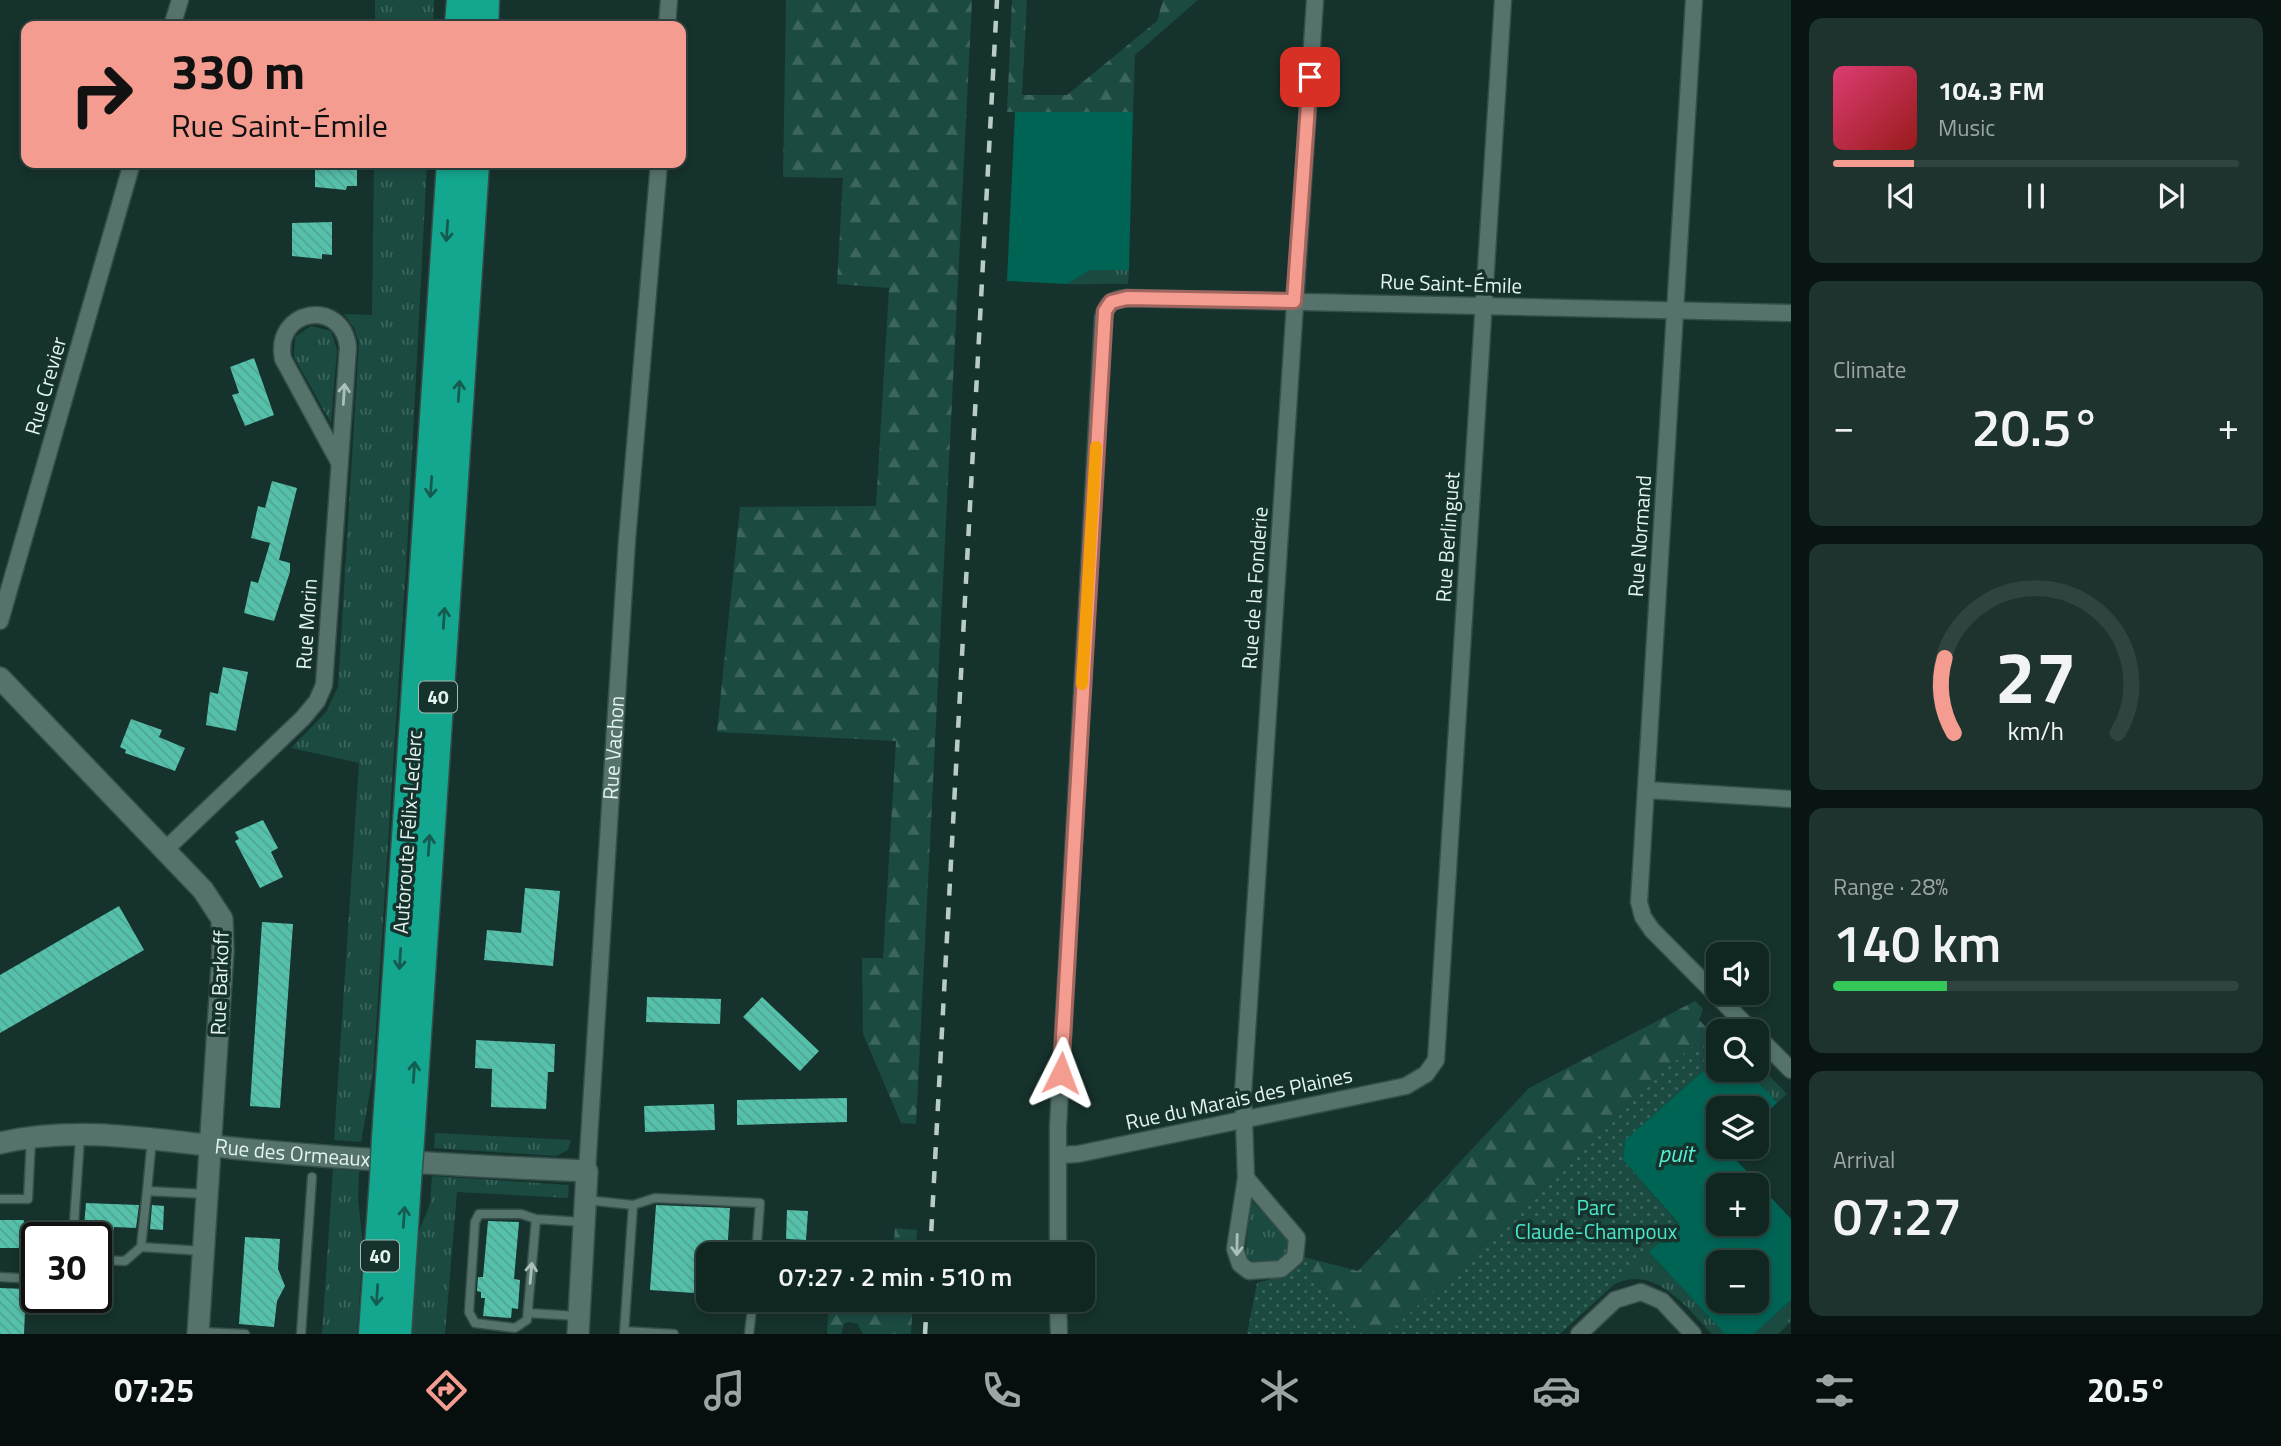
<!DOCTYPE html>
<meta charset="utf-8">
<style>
body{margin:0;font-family:"Titillium Web",sans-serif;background:#1e322e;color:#f1f3f6;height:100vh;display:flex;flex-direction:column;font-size:26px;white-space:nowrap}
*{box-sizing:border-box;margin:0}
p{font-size:23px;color:#9ca5a5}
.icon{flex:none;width:38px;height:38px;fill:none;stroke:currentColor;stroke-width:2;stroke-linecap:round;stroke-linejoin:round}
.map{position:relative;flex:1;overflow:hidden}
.panel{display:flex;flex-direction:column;gap:18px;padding:18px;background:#091512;width:490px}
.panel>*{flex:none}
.top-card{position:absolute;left:21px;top:21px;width:665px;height:147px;border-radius:14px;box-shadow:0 4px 10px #0003,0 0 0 2px #30433f;background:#f59c90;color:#111;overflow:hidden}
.tools{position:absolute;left:1706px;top:942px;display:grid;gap:14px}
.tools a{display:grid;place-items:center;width:63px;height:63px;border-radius:14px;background:#102621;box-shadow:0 4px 10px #0003,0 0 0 2px #30433f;font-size:35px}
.speed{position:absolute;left:21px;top:1222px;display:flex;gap:14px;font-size:35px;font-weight:700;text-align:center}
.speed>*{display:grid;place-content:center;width:91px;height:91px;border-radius:50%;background:#102621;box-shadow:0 4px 10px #0003,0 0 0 2px #30433f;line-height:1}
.speed .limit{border:4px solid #111;border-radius:10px;background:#fff;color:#111}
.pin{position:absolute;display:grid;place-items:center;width:60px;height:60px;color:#fff;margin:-30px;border-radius:14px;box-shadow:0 4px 10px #0006}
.me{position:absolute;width:77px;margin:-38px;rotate:3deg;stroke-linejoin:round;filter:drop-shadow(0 0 5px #0008)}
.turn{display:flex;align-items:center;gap:24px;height:147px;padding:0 35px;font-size:32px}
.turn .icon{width:91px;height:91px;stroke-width:2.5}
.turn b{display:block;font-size:49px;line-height:60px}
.big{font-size:52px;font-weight:600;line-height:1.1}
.panel .widget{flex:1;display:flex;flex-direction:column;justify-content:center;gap:10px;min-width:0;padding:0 24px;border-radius:14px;background:#1e322e}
.panel .dial{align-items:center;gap:0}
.dial svg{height:182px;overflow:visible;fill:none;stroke:#30433f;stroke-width:7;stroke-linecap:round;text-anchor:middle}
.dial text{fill:#f1f3f6;stroke:none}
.song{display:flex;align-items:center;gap:21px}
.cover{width:84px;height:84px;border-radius:10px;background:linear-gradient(135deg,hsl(340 70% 55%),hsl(0 70% 35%))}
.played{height:7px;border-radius:4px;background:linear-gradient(90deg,#f59c90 20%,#30433f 20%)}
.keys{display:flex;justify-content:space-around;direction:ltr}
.heat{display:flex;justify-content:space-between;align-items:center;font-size:38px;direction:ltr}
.charge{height:10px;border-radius:5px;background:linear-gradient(90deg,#34c759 28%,#30433f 0)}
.trip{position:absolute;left:696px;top:1242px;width:399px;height:70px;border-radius:14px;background:#102621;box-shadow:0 4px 10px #0003,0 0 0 2px #30433f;font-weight:600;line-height:70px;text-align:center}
.dock{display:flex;height:112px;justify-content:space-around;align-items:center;background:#060f0d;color:#9ca5a5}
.dock .icon{width:49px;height:49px}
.dock .selected{color:#f59c90}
.dock b{font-size:32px;color:#f1f3f6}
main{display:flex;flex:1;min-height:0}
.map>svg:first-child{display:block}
</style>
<main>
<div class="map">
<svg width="1791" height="1334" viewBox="0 0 1791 1334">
<defs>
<pattern id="grass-tufts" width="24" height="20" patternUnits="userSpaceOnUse" patternTransform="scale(1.75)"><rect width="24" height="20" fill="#1b4a41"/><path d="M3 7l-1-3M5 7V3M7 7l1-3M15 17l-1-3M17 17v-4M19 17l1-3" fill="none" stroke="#3c655d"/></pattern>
<pattern id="forest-firs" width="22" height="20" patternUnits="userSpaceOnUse" patternTransform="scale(1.75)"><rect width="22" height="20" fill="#1b4a41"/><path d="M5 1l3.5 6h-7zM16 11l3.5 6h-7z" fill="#3c655d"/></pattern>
<pattern id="park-dots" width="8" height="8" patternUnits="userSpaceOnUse" patternTransform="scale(1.75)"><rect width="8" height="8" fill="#1b4a41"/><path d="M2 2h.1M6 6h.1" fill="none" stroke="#3c655d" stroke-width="1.8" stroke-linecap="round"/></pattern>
<pattern id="building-back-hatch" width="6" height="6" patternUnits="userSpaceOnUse" patternTransform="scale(1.75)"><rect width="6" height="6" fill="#55c1ab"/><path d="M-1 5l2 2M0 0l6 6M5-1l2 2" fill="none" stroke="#51a392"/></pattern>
</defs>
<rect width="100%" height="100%" fill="#16322c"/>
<path fill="url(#grass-tufts)" d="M375 0H434L433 26H375Z
M374 163H427L407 551 373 1074 361 1142 334 1140 359 763 291 748 326 712 338 687 359 343 354 328 344 314 372 315Z
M1091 270H1129L1128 284C1106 283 1088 285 1067 284Z
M311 326 331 331 337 350 331 423 294 357 295 337Z
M1757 1063 1787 1094 1777 1103 1746 1069H1757Z
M435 1133 571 1140 568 1150 556 1156 434 1148Z
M333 1169 359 1171 358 1200 363 1245 357 1334H322Z
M432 1176 569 1185 568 1198 457 1192 445 1334H412L419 1231 430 1204Z
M1251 1200 1289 1240C1288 1261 1275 1261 1258 1264L1245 1257Z
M1649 1252 1725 1334H1712C1686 1306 1651 1259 1608 1288Z
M1791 1300V1321L1778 1334H1754Z"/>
<path fill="url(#forest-firs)" d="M786 0H972L916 1124 901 1123 863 1034 862 958H883L896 741 717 732 740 507 876 506 889 288 837 284 843 178 783 177Z
M1012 0H1027L1022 95H1067L1157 21 1163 0H1198L1135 55 1133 112H1007Z
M1695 1001 1703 1009 1699 1020 1710 1031 1594 1133 1541 1191 1387 1334H1362L1322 1288 1304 1257 1358 1271 1529 1088Z
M895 1228 917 1230 915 1255H893Z
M878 1300H913L911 1334H863L858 1324 849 1322 844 1324 841 1334H827L828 1314 836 1304C851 1302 865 1307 878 1300Z"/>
<path fill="url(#park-dots)" d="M1710 1031 1718 1041V1058L1625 1140 1623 1160 1679 1225 1560 1334H1387L1541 1191 1593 1133Z
M1304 1257 1322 1288 1362 1334H1247L1257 1283 1285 1275Z"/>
<path fill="#006455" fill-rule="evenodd" d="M1015 112H1133L1129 270H1091L1067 284 1007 281Z
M1718 1058V1069H1746L1777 1103 1757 1121V1108H1718V1146H1728L1726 1149 1791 1219V1300L1754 1334H1725L1649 1252 1679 1224 1623 1160 1625 1140ZM1718 1185H1757V1223H1718ZM1718 1262H1757V1300H1718Z"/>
<path fill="url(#building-back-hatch)" d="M315 163H357V186H347L346 190 315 187Z
M332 222V255L322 254V259L292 256V223Z
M254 358 274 415 245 426 232 395 239 393 230 367Z
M272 481 297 488 279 560 290 563V572L274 621 244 613 251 581 258 583 270 543 251 538 258 506 265 508Z
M223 667 248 672 236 731 206 725 210 692 218 694Z
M131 719 162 730 159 737 185 748 175 771 125 753 126 750 120 747Z
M263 820 278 848 271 852 283 877 260 888 235 841 239 839 235 832Z
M525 888 560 891 553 966 484 960 487 930 521 933Z
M119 906 144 950 0 1033V975Z
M262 922 293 924 280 1108 250 1106Z
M647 997 721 999 720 1024 646 1022Z
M762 997 819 1051 800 1071 743 1017Z
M476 1040 555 1044 554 1072H548L546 1109 491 1107 492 1069 475 1068Z
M847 1098V1122L737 1125V1100Z
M714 1104 715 1130 645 1132 644 1106Z
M86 1203 139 1205 136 1228 114 1227 112 1251 96 1250V1237H83Z
M152 1205 164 1206 163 1230 150 1229Z
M656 1205 730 1208 727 1255H709V1294L650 1290Z
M787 1210 808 1211 806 1240 786 1239Z
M0 1220H24V1248H0Z
M488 1221 519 1222 514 1279 520 1280 518 1309 512 1308 511 1318 483 1316 485 1298H481V1292L477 1291 478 1277H483Z
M245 1237 280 1239 278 1269 285 1286 277 1301 274 1327 239 1324Z
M0 1288 26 1289 24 1334H0Z"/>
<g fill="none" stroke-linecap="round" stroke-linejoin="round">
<defs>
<path id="service" d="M147 1191 152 1139
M0 1199H28L31 1138
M586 1200 633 1205 624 1334
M633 1205 655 1198 760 1203 756 1255
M536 1219 527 1320 515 1328 475 1323 469 1312 475 1222 479 1214H521L536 1219 582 1222
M73 1237 80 1138
M203 1251 141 1247 147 1191 206 1194
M96 1260 125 1261 141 1247
M0 1277 37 1279
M528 1313 577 1316
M624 1331 674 1334
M201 1332 245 1334
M301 1334 312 1177
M749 1334 753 1300"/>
<g id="minor">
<path d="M1694 0 1639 902 1643 917 1652 930 1752 1031"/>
<path d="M172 26 180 0"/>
<path d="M667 26 669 0"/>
<path d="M0 621 132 163"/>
<path d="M1646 790 1791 799"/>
<path d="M165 850 303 718 317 701 324 685 348 347C342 297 273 309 283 359L339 462"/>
<path d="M1757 1036 1791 1070"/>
<path d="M1059 1155 1078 1154 1406 1086 1426 1074 1436 1060 1503 0"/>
<path id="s1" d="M587 1171 627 540 659 163"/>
<path d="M1246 1178 1297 1238 1295 1257 1281 1269 1249 1271 1240 1264 1235 1249 1246 1178 1243 1093 1315 0"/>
<path d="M1058 1255V1126L1103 318C1106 304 1113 299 1127 298L1791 313"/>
<path d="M1058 1300 1059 1334"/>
<path d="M1579 1334 1615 1300 1641 1292 1662 1301 1693 1334"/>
</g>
<g id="tertiary">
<path d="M0 678 203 890 222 919 223 951 198 1334"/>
<path id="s2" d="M0 1143C78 1125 155 1140 232 1148 350 1160 469 1166 587 1171L578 1334"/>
</g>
<path id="motorway" d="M460 26 462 0
M483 26 484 0
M387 1139 452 163
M409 1140 474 163
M374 1334 385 1178
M396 1334 406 1180"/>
</defs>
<use href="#service" stroke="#364e49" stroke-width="11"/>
<use href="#minor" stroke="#364e49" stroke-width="19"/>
<use href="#tertiary" stroke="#364e49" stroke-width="24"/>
<use href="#motorway" stroke="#364e49" stroke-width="33"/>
<use href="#service" stroke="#55736b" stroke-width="8"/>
<use href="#minor" stroke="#55736b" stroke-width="16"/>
<use href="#tertiary" stroke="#55736b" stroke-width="21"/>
<use href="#motorway" stroke="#14a790" stroke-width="30"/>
<path stroke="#b9cbc7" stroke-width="4.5" stroke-dasharray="12 12" stroke-linecap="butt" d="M930 1255 997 0
M925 1334 927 1300"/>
<defs>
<path id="motorway-bridge" d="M385 1178 387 1139
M406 1180 409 1140"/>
</defs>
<use href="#motorway-bridge" stroke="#364e49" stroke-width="33" stroke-linecap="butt"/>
<use href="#motorway-bridge" stroke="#14a790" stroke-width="30"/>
</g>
<defs><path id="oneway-shaft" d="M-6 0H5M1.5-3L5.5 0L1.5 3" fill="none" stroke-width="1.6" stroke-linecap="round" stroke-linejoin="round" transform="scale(1.75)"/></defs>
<g stroke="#155b4f">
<use href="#oneway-shaft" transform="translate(447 231) rotate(94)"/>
<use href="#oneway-shaft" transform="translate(459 391) rotate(-86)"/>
<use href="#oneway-shaft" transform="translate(431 487) rotate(94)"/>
<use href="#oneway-shaft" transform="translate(444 618) rotate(-86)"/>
<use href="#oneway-shaft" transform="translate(429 845) rotate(-86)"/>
<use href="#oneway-shaft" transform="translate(400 959) rotate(94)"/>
<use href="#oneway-shaft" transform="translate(414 1072) rotate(-86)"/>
<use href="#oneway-shaft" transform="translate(404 1217) rotate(-86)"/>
<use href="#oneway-shaft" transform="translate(377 1295) rotate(94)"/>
</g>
<g stroke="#aac0ba">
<use href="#oneway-shaft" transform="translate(344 394) rotate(-86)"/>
<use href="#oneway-shaft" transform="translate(1237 1245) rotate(91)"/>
<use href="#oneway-shaft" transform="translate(531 1273) rotate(-85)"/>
</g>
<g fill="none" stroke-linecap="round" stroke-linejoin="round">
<defs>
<path id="route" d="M1061 1073 1105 311 1111 302 1127 298 1294 301 1310 77"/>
</defs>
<use href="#route" stroke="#9f655e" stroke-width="18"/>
<use href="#route" stroke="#f59c90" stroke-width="12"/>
<path stroke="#f59e0b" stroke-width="12" d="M1082 684 1096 447"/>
</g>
<g text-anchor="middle" stroke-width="7" stroke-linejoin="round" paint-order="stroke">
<g fill="#16322c" stroke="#a6b9b4" stroke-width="2">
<rect x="419" y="681.5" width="38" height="31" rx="5"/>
<rect x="361" y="1240.5" width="38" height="31" rx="5"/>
</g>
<g font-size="19" font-weight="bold" fill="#e3f3ef">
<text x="438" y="704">40</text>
<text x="380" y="1263">40</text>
</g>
<g font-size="21" fill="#e3f3ef" stroke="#16322c">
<text transform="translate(1451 284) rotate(2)" y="7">Rue Saint-Émile</text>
<text transform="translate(46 386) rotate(-74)" y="7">Rue Crevier</text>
<text transform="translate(1640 536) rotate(-86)" y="7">Rue Normand</text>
<text transform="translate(1448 537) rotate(-86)" y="7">Rue Berlinguet</text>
<text transform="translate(1255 588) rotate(-86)" y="7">Rue de la Fonderie</text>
<text transform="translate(307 624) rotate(-86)" y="7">Rue Morin</text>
<text dy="7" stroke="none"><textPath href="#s1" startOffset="424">Rue Vachon</textPath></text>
<text transform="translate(408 832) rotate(-86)" y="7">Autoroute Félix-Leclerc</text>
<text transform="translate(220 983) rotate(-88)" y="7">Rue Barkoff</text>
<text transform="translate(1239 1099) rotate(-12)" y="7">Rue du Marais des Plaines</text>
<text dy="7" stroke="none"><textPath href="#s2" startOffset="294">Rue des Ormeaux</textPath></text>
</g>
<g font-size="21" fill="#4be6ca" stroke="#16322c">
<text x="1596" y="1215">Parc<tspan x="1596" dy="24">Claude-Champoux</tspan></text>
</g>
<g font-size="23" font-style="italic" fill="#57efd3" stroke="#16322c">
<text x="1676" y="1162">puit</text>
</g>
</g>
</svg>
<div class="tools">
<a><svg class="icon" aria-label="sound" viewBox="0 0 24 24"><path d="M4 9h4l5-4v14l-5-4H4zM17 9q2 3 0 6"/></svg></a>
<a><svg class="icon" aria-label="search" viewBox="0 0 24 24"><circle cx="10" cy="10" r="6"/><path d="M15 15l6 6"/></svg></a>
<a><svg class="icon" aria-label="layers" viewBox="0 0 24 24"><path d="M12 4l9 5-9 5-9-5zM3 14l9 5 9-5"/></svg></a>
<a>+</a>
<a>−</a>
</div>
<div class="speed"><div class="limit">30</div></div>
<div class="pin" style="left:1310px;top:77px;background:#d93025"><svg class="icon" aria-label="arrive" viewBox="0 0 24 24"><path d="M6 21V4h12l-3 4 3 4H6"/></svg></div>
<svg class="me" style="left:1061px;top:1073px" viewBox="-20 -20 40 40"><path d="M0-17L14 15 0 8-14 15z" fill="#f59c90" stroke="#fff" stroke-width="4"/></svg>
<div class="trip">07:27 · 2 min · 510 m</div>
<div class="top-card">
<div class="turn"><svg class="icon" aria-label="right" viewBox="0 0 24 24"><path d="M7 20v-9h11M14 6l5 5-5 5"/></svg><div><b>330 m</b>Rue Saint-Émile</div></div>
</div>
</div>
<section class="panel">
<div class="widget">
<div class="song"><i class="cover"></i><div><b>104.3 FM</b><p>Music</p></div></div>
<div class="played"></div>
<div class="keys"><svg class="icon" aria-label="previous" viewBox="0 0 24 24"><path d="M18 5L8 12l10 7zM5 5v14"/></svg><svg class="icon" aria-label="pause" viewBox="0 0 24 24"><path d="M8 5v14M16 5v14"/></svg><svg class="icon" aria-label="next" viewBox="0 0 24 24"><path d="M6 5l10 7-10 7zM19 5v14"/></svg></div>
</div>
<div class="widget"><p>Climate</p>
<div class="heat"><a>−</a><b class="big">20.5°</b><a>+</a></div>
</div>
<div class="widget dial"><svg viewBox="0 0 100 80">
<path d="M14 69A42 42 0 1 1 86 69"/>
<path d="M14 69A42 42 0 0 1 10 36" stroke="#f59c90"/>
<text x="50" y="56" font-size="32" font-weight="700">27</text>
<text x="50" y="72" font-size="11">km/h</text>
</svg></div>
<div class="widget"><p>Range · 28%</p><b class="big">140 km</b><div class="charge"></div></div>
<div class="widget"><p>Arrival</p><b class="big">07:27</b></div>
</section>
</main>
<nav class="dock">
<b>07:25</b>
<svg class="icon selected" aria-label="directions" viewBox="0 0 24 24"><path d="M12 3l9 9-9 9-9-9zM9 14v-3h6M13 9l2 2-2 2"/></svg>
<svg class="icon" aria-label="music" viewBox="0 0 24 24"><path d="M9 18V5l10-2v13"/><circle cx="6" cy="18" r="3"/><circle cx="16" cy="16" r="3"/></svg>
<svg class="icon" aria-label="phone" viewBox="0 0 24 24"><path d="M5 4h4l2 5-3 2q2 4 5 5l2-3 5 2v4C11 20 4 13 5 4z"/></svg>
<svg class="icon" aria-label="climate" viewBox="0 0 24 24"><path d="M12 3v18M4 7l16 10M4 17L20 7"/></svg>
<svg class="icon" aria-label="car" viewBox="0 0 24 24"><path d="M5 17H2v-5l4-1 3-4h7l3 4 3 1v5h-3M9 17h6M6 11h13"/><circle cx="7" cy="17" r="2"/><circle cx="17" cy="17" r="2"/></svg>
<svg class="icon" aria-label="filters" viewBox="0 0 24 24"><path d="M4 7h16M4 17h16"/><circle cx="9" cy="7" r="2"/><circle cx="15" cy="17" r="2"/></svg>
<b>20.5°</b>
</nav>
